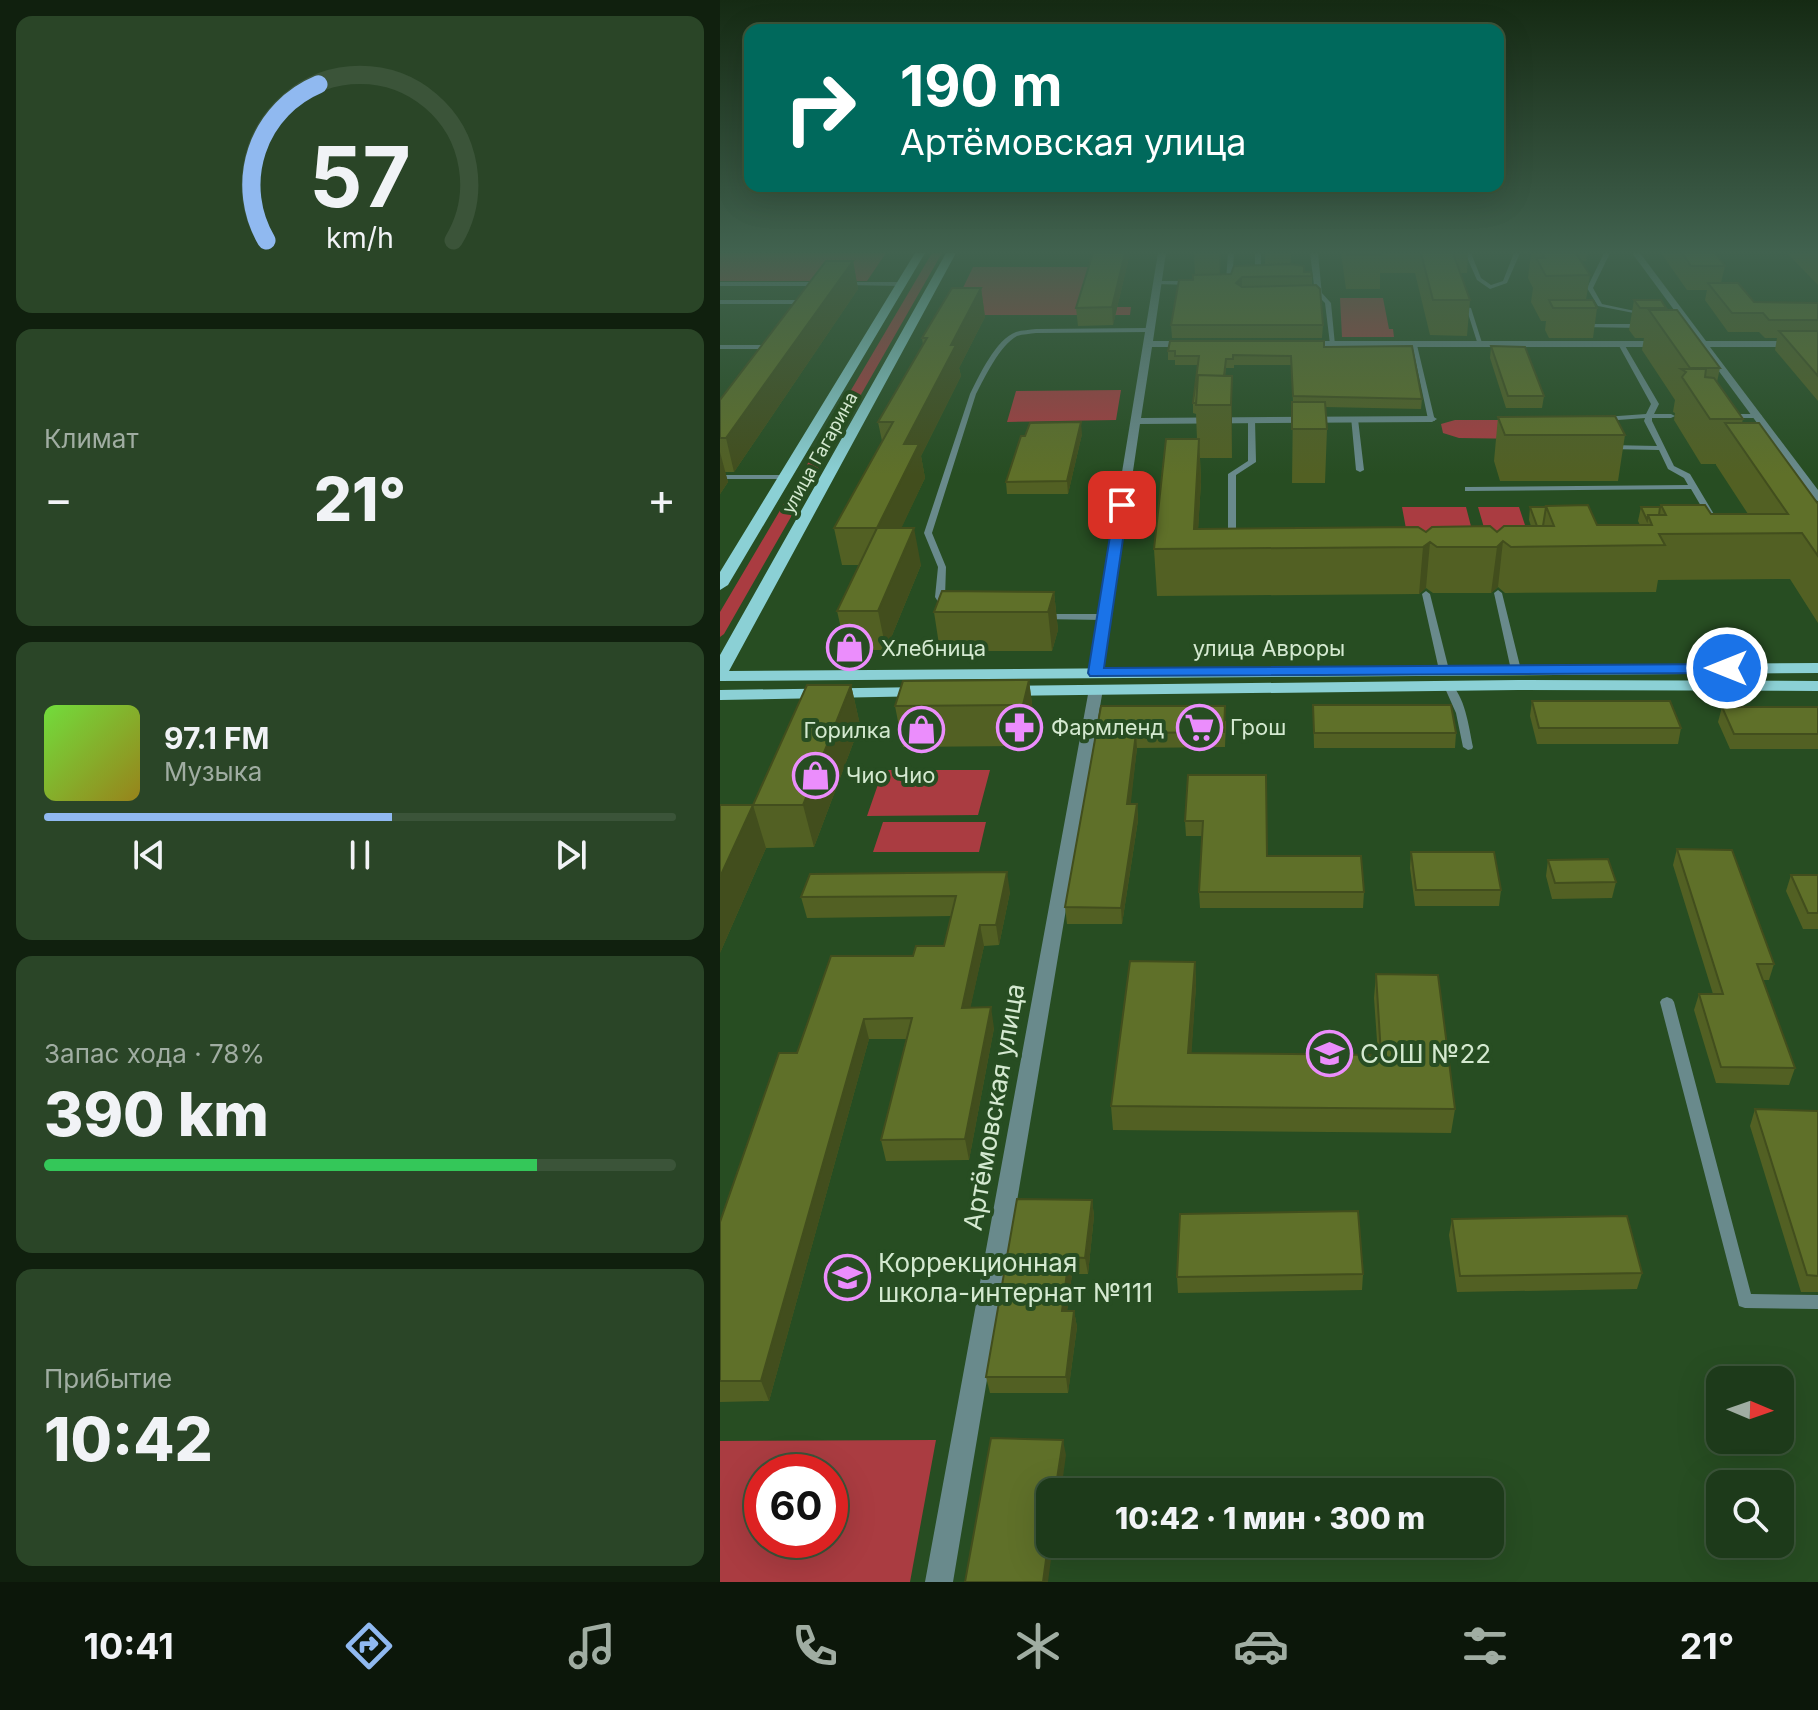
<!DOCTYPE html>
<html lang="ru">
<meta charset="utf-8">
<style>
body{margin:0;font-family:Inter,sans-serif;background:#2a4527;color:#f1f3f6;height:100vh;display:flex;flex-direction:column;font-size:30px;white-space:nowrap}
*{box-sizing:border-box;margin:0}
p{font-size:26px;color:#a0ada2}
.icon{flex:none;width:44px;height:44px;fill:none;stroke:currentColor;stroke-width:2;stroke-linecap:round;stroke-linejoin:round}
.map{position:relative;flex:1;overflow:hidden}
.details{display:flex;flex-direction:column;gap:16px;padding:16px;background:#10200e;width:720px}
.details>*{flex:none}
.banner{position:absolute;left:24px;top:24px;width:760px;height:168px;border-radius:16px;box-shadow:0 8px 32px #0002,0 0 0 2px #3b5439;background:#00695c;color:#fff;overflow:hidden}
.needle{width:52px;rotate:92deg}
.controls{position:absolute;left:986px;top:1366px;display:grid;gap:16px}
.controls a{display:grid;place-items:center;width:88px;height:88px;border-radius:16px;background:#1d3a1a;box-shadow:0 8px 32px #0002,0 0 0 2px #3b5439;font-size:40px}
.speed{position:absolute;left:24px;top:1454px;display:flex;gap:16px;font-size:40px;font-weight:700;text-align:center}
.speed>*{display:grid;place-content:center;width:104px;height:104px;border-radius:50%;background:#1d3a1a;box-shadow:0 8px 32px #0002,0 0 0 2px #3b5439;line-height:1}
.speed .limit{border:12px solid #d22;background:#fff;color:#111}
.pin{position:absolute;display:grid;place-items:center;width:68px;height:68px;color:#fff;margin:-34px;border-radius:16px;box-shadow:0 4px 12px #0006}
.me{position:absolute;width:88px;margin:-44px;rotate:270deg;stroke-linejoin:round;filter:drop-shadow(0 0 6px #0008)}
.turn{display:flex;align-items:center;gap:28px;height:168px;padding:0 24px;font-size:36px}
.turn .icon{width:104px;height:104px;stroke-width:2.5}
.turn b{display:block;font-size:56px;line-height:68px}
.big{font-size:60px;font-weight:800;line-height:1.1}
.details .tile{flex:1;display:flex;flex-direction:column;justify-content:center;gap:12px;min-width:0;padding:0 28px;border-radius:16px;background:#2a4527}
.details .dial{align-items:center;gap:0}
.dial svg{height:208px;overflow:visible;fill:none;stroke:#3b5439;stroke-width:7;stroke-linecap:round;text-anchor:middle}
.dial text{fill:#f1f3f6;stroke:none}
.song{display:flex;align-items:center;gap:24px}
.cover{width:96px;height:96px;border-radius:12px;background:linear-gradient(135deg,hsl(100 70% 55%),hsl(50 70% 35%))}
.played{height:8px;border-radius:4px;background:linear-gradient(90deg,#90b9f0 55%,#3b5439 55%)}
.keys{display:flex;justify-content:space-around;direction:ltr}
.heat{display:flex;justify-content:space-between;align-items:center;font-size:44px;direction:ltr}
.charge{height:12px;border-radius:6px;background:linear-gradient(90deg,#34c759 78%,#3b5439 0)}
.trip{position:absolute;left:316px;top:1478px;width:468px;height:80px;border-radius:16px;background:#1d3a1a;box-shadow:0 8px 32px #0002,0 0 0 2px #3b5439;font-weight:800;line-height:80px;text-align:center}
.tabs{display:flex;height:128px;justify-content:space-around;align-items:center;background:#0c170a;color:#a0ada2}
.tabs .icon{width:56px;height:56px}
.tabs .on{color:#90b9f0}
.tabs b{font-size:36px;color:#f1f3f6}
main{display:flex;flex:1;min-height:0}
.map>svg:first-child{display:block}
</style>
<main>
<section class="details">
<div class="tile dial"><svg viewBox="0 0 100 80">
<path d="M14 69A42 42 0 1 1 86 69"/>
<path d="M14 69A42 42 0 0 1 34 9" stroke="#90b9f0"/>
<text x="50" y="56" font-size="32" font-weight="700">57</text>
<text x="50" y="72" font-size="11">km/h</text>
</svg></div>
<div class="tile"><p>Климат</p>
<div class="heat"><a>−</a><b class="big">21°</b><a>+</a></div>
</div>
<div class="tile">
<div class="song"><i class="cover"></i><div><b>97.1 FM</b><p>Музыка</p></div></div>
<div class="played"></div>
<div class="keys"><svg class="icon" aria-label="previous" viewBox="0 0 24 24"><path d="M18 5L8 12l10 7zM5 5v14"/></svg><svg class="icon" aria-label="pause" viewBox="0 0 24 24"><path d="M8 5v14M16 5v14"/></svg><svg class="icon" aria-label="next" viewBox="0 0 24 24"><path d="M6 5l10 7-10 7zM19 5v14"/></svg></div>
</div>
<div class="tile"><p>Запас хода · 78%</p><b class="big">390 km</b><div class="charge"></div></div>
<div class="tile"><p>Прибытие</p><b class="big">10:42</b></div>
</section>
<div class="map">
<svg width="1098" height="1582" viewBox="0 0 1098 1582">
<rect width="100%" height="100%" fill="#274d22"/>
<path fill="#aa3c41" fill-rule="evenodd" d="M0 253H166L147 281H0Z
M212 253H222L4 634 0 637V612Z
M253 267H370L361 307H411L410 315H230Z
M620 298H663L669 329H673L674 337H622Z
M401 390 396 420 287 422 296 391Z
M735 420H807L815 439 739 438 723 433 721 424Z
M682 507H746L753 534H687Z
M758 507H799L807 531H765Z
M163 770H270L258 815 147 816Z
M163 822H266L259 852H153Z
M216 1440 190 1582H0V1441ZM42 1472H110V1540H42Z"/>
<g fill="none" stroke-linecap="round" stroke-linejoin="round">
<path fill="#698a8c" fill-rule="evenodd" d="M508 253H514L512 283 505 285 502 283 506 281Z
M535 253H541V270L549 271V273L538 274 535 272Z
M745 253H751L761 278 771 285 783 281 794 253H800L787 283 770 289 757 280Z
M884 253H890L873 288 882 304 929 314V316L878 306 867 288Z
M437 281H472L475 283 472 285 435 284V282Z
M0 282H99L102 284 99 286H0Z
M126 282H182L185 284 182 286 124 285V283Z
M587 292H601L611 303 615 345 610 344 605 303 597 295H585V293Z
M0 300H85L88 302 85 304H0Z
M746 307 751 308 763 346 758 345Z
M863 324H922L925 326 922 328 861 327V325Z
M316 329 429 328 432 330 429 332 316 333C310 334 303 334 297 336 280 345 265 377 256 394L212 533 226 567 225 597 232 609 227 612 224 611 215 597 218 567 204 533 250 394C259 376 276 339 296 332 302 330 310 330 316 329Z
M901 342 904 344 939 404 934 414H951L955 416 951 418H932V421L954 466 970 474 995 516 994 518H988L971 489 745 491V487H748L968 485 964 478 948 469 939 450 889 449 885 447 889 445 937 446 924 421 925 418 884 421 880 419 884 417 926 414 931 404 898 344Z
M692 344 697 345 715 421 708 419Z
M0 345H53L56 347 53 349H0Z
M1003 414H1038L1042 416 1038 418H1003Z
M631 417 638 419 644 470 640 472 636 470Z
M528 418 535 420 536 462 516 475V544L512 547 508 544V474L528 461Z
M0 475H65L69 477 65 479H0Z
M778 590 782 593 801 670 796 673 791 670 774 593Z
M706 591 710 594 729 670 724 673 719 670 702 594Z
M321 614H384L389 617 384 620 318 619V615Z
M729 683C745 694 749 728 753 747L752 749 748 750 743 747 736 713 724 686Z
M947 997 952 999 954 1002 1031 1294 1098 1295V1309L1025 1308 1019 1306 940 1002 942 999Z"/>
<path fill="#698a8c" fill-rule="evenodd" d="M438 253H446L433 341H470L475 344 470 347H432L421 418 712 416 717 419 712 422 420 424 383 673 376 677 369 673Z
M590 253H598L602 295 595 293Z
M912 253H920L986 341H1098V347H990L1098 490V501L1094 500 981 347H585L580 344 585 341H977Z
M376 685 383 689 233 1582H205L369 689Z"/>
<path fill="#8bd0d5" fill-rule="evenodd" d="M195 253H205L8 585 0 590V572Z
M226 253H236L9 671 1098 663V673L0 681V655Z
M798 680 1098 681V691L798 690 284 696 275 691 284 686Z
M204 687 213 692 210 696 0 700V690Z"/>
</g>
<path fill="#526023" d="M410 253 393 325 358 326 356 308Z
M474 253H501L500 275 511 274 545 265V253H571V264L592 276V285L603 325 602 338H452L451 325 475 275Z
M621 253H748L747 273H740L750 300 747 336 710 335 695 273H660V289H626Z
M811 253H867L866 261H861L870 275 866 300 877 308 873 338H829L825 330 826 321H821L811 302 813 288 808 278Z
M941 253H995L1005 266 1001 283 1034 302 1098 303V401L1055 350 1057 338H1045L1039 332H1008L985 300 987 290H967Z
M1067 253H1098V285Z
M133 261 138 289 14 472H5L8 482 0 494V400Z
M261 288 265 317 239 368 241 376 201 456 205 478 181 528 201 565 166 650H126L117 611 139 565H122L114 528 162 441 158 422 203 345 202 338Z
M914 300 946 308V310L1000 368 997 382 1023 419 1022 423 1098 504V623L1070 579 938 580 936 592 785 593 778 587 771 593H713L706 588 699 594 437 596 434 549 477 439 476 414 473 413V403L478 365H455V360H448V351L604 347 702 399 701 409 605 407 607 429 605 483H572L573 402 571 365H514V368H506L505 376H512V458H480L481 482 478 529 777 532 811 526 809 520 810 507H826L877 525H920L918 521 921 507H940L941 505 991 514H1028L996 465V464H981L954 420 955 413 953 412 955 400 922 350 924 338H915L909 330Z
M771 346 824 396 822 408H786L770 358Z
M778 417 905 435 898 481H780L774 461Z
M362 434 348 494H287L286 482Z
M334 592 338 630 332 651H220L214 612Z
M309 680 314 721 309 746 183 747 175 706Z
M131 685 140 725 94 847 46 848 0 953 33 805Z
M812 701 961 728 958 744H817L810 716Z
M593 705 736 733 735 748H594Z
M381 706 506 721 505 747 417 748 410 804H417L418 820 402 924H347L345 907Z
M1002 707H1098V749H1010L998 722Z
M468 775 547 856 644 892 643 908H480L479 892 482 836H466L465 821Z
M957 849 1054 964 1049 980H1043L1075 1068 1069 1085 996 1083 974 1010 979 994H993L953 865Z
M691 852 781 890 779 906H695L690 868Z
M828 860 896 882 892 898 832 899 826 876Z
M1071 875H1098V929H1083L1066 891Z
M290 892 279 945 264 946 250 1008 274 1028 249 1160 166 1161 161 1140 187 1039H149L49 1401 0 1402V1222L77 1053 193 956 224 946 231 916 87 918 81 897Z
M475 962 476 986 471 1053 658 1055 654 998 656 974 735 1109 731 1133 393 1130 391 1106Z
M1035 1109 1098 1111V1292H1081L1030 1126Z
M372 1200 374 1216 368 1274H352L347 1311H354L357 1327 348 1393H270L266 1377Z
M732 1219 922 1273 917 1289 737 1292 729 1235Z
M643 1274 642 1290 458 1293 457 1277Z"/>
<path fill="#424e1d" d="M405 253H410L393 325 392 307Z
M499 253H501L499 278Z
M133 261 138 289 14 472 6 438Z
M522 277V290L516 283Z
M261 288 265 317 239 368 241 376 201 456 205 478 164 565 157 528 184 444 231 345Z
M512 376V458L511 405Z
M361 422 362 434 348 494 347 481Z
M479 439 481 482 477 549 474 529Z
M0 452 8 482 0 494Z
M194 528 201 565 166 650 158 611Z
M783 541 778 587 771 593 777 547Z
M710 542 706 588 699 594 703 547Z
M334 592 338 630 332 651 328 612Z
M309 680 314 721 309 746 303 705Z
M131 685 140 725 94 847 83 805Z
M416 733 417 748 409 820 407 804Z
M417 804 418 820 402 924 401 908Z
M33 805 46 848 0 953V877Z
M287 872 290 892 279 945 276 925Z
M260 925 264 946 246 1028 242 1008Z
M475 962 476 986 470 1077 468 1053Z
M271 1007 274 1028 249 1160 245 1139Z
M144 1019 149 1039 49 1401 41 1381Z
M372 1200 374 1216 368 1274 365 1258Z
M349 1257 352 1274 345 1327 342 1311Z
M354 1311 357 1327 348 1393 346 1377Z
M343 1440 346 1455 341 1492H335Z
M330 1530V1544H333L328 1582H323Z"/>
<path fill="#5f7029" stroke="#424e1d" stroke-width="2" d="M373 253H405L392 307 356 308Z
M627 253H661V255H627Z
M701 253H733L750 300H713Z
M822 253H856L870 275 826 276 816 258H825Z
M962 253H995L1005 266H971Z
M106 261H133L6 438H0V400Z
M571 264 584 266V272H591L592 276 522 277 516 283 522 287 596 285 600 289 603 325H451L459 280H473V275L511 274 514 266Z
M988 283H1018L1034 302 1098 303V320H1049L1043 313H1012Z
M232 288H261L231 345H236L184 444H199L157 528H114L173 422H158L207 338H202Z
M829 300H873L877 308H833Z
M914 300H941L946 308H920Z
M929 310H957L1000 368H970Z
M1059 331H1098V376Z
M450 341H604V347L692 346 702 399 573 396 571 356 513 355V359H506L504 376 478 375 476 403H473L479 356H455V351H448Z
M771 346 805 347 824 396H788Z
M961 369H986L985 377 994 378 1023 419H990L962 377 966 372Z
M478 375 512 376 511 405H476Z
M572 402H605L607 429H572Z
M895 416 905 435H785L778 417Z
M361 422 347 481 286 482 301 436H305L310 423Z
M1005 423H1039L1098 504V556L1082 533 939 534 945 545 791 547 783 541 777 547H717L710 542 703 547 434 549 446 439H479L474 529 698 527 706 532 712 527 770 526 777 532 784 526H834L826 506 868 505 877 525H932L928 515H946L941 505H985L991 514H1068Z
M810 507H826L823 526H817Z
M921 507H940L939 515H928L927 520Z
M157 528H194L158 611H117Z
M222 591 334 592 328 612H214Z
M309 680 303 705 175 706 183 681Z
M87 685H131L83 805H33Z
M812 701H950L961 728H819Z
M593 705H731L736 733H594Z
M381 706H505L504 732 416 733 407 804H417L401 908 345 907Z
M1002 707H1098V734H1014Z
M468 775H546L547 856H641L644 892H479L483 821H465Z
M0 805H33L0 877Z
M957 849 1012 850 1054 964H1037L1075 1068 1001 1067 979 994H1003Z
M691 852H774L781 890H696Z
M888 859 896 882 835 883 828 860Z
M287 872 276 925H260L242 1008 271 1007 245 1139 161 1140 192 1018 144 1019 41 1381H0V1222L59 1053H77L111 956H193L196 946H224L236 896 81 897 90 874Z
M1071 875H1098V913H1088Z
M410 961 475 962 468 1053 661 1055 656 974 718 975 735 1109 391 1106Z
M1035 1109 1098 1111V1276L1087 1275Z
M297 1199 372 1200 365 1258 349 1257 342 1311H354L346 1377H266Z
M638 1211 643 1274 457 1277 460 1214Z
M907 1216 922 1273 740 1276 732 1219Z
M271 1438 343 1440 335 1492H330V1530L323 1582H245Z"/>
<linearGradient id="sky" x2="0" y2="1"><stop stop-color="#152a13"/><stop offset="0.53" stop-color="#41624f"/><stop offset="1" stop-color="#41624f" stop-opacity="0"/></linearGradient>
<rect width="1098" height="475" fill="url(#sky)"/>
<path fill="#1a73e8" stroke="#114b97" stroke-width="2" d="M402 501 408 505 384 668 1007 664 1015 668 1007 673 370 676 368 673 395 505Z"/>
<defs>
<symbol id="shop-ring" viewBox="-11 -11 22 22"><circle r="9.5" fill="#274d22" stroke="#eb8dfc" stroke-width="1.5"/><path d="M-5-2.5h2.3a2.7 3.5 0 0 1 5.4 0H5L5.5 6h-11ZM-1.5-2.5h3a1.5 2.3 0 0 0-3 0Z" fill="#eb8dfc"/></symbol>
<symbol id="pharmacy-ring" viewBox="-11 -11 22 22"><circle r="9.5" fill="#274d22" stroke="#eb8dfc" stroke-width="1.5"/><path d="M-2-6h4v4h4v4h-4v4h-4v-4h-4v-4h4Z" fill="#eb8dfc"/></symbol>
<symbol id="supermarket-ring" viewBox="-11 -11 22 22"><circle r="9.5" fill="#274d22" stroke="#eb8dfc" stroke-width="1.5"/><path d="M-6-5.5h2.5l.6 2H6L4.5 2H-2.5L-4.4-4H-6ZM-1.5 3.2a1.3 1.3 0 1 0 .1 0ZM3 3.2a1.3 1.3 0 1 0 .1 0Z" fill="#eb8dfc"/></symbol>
<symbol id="school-ring" viewBox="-11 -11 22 22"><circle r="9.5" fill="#274d22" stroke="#eb8dfc" stroke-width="1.5"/><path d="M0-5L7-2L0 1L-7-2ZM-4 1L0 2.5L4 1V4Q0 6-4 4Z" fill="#eb8dfc"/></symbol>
</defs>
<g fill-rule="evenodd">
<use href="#shop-ring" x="104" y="622" width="51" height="51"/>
<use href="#pharmacy-ring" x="274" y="702" width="51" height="51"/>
<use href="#supermarket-ring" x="454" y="702" width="51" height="51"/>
<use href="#shop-ring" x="176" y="704" width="51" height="51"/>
<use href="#shop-ring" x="70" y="750" width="51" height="51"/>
<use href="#school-ring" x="584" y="1028" width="51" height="51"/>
<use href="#school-ring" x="102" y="1252" width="51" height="51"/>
</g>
<g text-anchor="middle" stroke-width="8" stroke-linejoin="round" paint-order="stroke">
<g font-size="18" fill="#d4e9d0" stroke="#274d22">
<text transform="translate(100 453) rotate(-61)" y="6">улица Гагарина</text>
</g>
<g font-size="22" fill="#d4e9d0" stroke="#274d22" text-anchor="start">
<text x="161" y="656">Хлебница</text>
<text x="331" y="735">Фармленд</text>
<text x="510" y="735">Грош</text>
<text x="171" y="738" text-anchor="end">Горилка</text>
<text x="126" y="783">Чио Чио</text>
</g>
<g font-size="22" fill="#d4e9d0" stroke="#274d22">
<text x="549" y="656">улица Авроры</text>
</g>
<g font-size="26" fill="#d4e9d0" stroke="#274d22" text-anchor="start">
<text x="640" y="1063">СОШ №22</text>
<text x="158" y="1272">Коррекционная<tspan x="158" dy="30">школа-интернат №111</tspan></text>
</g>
<g font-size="26" fill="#d4e9d0" stroke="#274d22">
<text transform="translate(274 1107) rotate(-80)" y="9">Артёмовская улица</text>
</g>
</g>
</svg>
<div class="controls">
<a><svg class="needle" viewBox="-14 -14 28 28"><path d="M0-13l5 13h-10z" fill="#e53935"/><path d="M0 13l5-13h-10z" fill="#a0ada2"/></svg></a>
<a><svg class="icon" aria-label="search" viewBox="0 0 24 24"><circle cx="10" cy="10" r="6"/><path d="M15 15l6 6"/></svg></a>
</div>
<div class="speed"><div class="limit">60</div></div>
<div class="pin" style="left:402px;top:505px;background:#d93025"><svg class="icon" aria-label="arrive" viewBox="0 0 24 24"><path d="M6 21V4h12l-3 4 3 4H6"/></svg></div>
<svg class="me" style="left:1007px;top:668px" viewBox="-20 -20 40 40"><circle r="17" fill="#1a73e8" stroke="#fff" stroke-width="3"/><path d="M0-11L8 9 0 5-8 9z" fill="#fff"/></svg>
<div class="trip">10:42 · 1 мин · 300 m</div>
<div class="banner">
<div class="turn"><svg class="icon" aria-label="right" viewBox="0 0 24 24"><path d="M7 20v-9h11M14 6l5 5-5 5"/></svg><div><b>190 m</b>Артёмовская улица</div></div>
</div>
</div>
</main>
<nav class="tabs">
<b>10:41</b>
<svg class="icon on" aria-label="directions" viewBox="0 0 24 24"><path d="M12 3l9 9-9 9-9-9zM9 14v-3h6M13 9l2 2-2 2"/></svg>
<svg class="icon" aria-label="music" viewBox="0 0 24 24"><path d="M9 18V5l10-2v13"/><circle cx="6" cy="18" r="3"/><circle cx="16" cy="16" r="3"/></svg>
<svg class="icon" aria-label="phone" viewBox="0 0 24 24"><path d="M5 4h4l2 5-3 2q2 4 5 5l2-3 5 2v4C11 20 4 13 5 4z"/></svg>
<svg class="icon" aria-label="climate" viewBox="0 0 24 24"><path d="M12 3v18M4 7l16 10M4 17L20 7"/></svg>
<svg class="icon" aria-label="car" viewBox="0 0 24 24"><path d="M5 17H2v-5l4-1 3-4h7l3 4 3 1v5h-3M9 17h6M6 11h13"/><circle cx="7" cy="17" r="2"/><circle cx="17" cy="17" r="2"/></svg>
<svg class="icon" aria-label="filters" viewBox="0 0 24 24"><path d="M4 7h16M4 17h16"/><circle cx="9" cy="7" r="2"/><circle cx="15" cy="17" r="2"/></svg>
<b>21°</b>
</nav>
